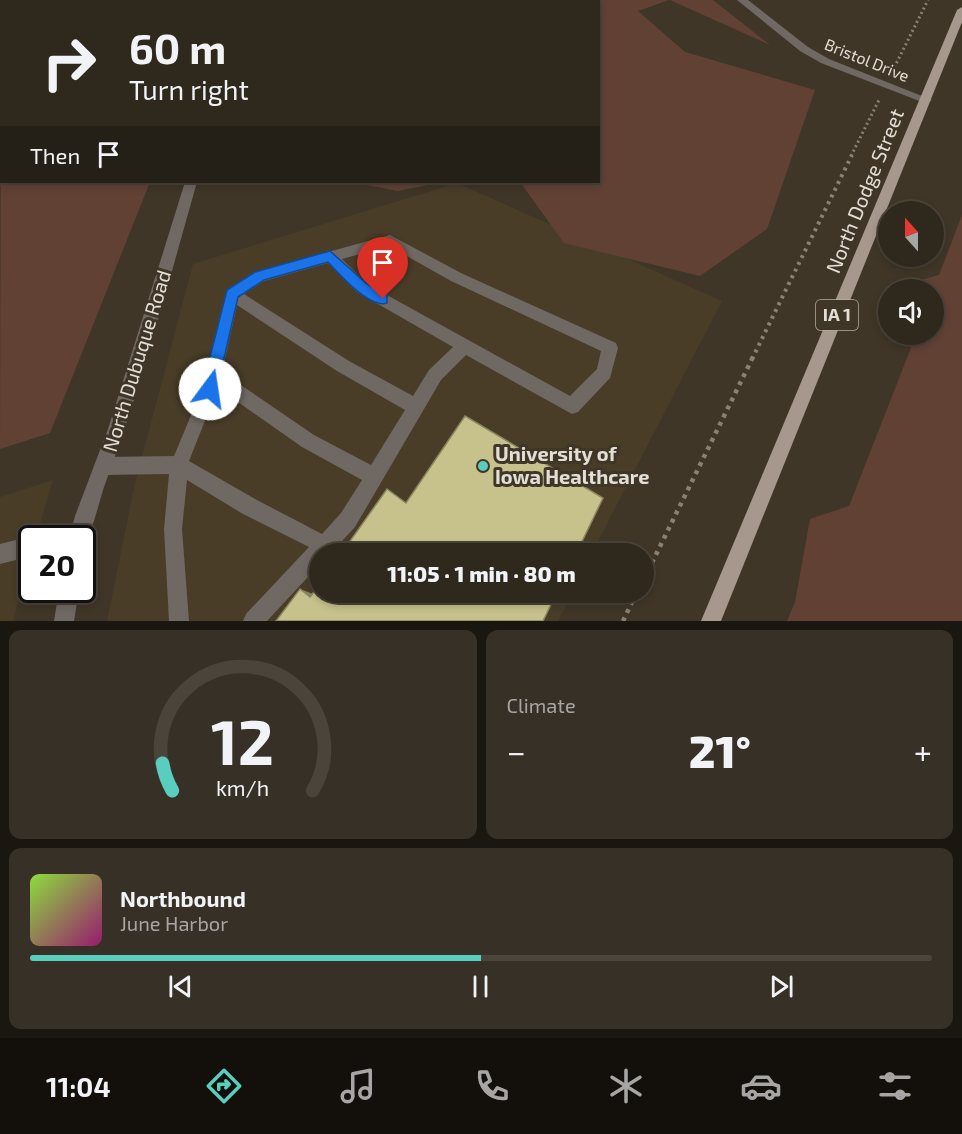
<!DOCTYPE html>
<meta charset="utf-8">
<style>
body{margin:0;font-family:"Exo 2",sans-serif;background:#373026;color:#f1f3f6;height:100vh;display:flex;flex-direction:column;font-size:22px;white-space:nowrap}
*{box-sizing:border-box;margin:0}
p{font-size:20px;color:#a7a6a4}
.icon{flex:none;width:33px;height:33px;fill:none;stroke:currentColor;stroke-width:2;stroke-linecap:round;stroke-linejoin:round}
.map{position:relative;height:621px;overflow:hidden}
.sheet{display:flex;flex-direction:column;gap:9px;padding:9px;background:#1a1610;flex:1}
.sheet>*{flex:none}
.hud{position:absolute;left:0px;top:0px;width:600px;height:183px;box-shadow:0 3px 9px #0003,0 0 0 2px #4a443b;background:#2f281d;color:#f1f3f6;overflow:hidden}
.needle{width:39px;rotate:339deg}
.buttons{position:absolute;left:878px;top:201px;display:grid;gap:12px}
.buttons a{display:grid;place-items:center;width:66px;height:66px;border-radius:50%;background:#2f281d;box-shadow:0 3px 9px #0003,0 0 0 2px #4a443b;font-size:30px}
.speed{position:absolute;left:18px;top:525px;display:flex;gap:12px;font-size:30px;font-weight:700;text-align:center}
.speed>*{display:grid;place-content:center;width:78px;height:78px;border-radius:50%;background:#2f281d;box-shadow:0 3px 9px #0003,0 0 0 2px #4a443b;line-height:1}
.speed .limit{border:3px solid #111;border-radius:9px;background:#fff;color:#111}
.pin{position:absolute;display:grid;place-items:center;width:51px;height:51px;color:#fff;margin:-62px -26px;border-radius:50% 50% 50% 0;rotate:-45deg;box-shadow:0 0 6px #0007}
.pin .icon{rotate:45deg}
.me{position:absolute;width:66px;margin:-33px;rotate:14deg;stroke-linejoin:round;filter:drop-shadow(0 0 4px #0008)}
.turn{display:flex;align-items:center;gap:21px;height:126px;padding:0 30px;font-size:27px}
.turn .icon{width:78px;height:78px;stroke-width:2.5}
.turn b{display:block;font-size:42px;line-height:51px}
.then{display:flex;align-items:center;height:57px;padding:0 30px;background:#0003;gap:12px;font-size:22px}
.big{font-size:45px;font-weight:800;line-height:1.1}
.sheet .card{flex:1;display:flex;flex-direction:column;justify-content:center;gap:9px;min-width:0;padding:0 21px;border-radius:12px;background:#373026}
.sheet .dial{align-items:center;gap:0}
.dial svg{height:156px;overflow:visible;fill:none;stroke:#4a443b;stroke-width:7;stroke-linecap:round;text-anchor:middle}
.dial text{fill:#f1f3f6;stroke:none}
.song{display:flex;align-items:center;gap:18px}
.cover{width:72px;height:72px;border-radius:9px;background:linear-gradient(135deg,hsl(90 70% 55%),hsl(320 70% 35%))}
.played{height:6px;border-radius:3px;background:linear-gradient(90deg,#59cebe 50%,#4a443b 50%)}
.keys{display:flex;justify-content:space-around;direction:ltr}
.heat{display:flex;justify-content:space-between;align-items:center;font-size:33px;direction:ltr}
.sheet .tiles{flex:1;display:grid;gap:9px;grid-template-columns:1fr 1fr}
.card:last-child{grid-column:span 2}
.trip{position:absolute;left:309px;top:543px;width:345px;height:60px;border-radius:30px;background:#2f281d;box-shadow:0 3px 9px #0003,0 0 0 2px #4a443b;font-weight:800;line-height:60px;text-align:center}
.menu{display:flex;height:96px;justify-content:space-around;align-items:center;background:#13100c;color:#a7a6a4}
.menu .icon{width:42px;height:42px}
.menu .active{color:#59cebe}
.menu b{font-size:27px;color:#f1f3f6}
.map>svg:first-child{display:block}
</style>
<div class="map">
<svg width="962" height="621" viewBox="0 0 962 621">
<rect width="100%" height="100%" fill="#3f3627"/>
<path fill="#493d28" d="M457 183 722 301 592 553 320 554V592L572 593 558 621H107L135 483 193 264Z
M53 480 36 538H32L31 556 13 621H0V497Z"/>
<path fill="#624135" d="M521 0H669L638 11 685 52 815 90 767 229 700 276 564 243 520 182H598V2Z
M670 0H713L770 45Z
M1 72 2 182H150L50 433 0 449Z
M351 182H443L398 191Z
M962 215V621H787L795 602 810 519 849 506 916 335 933 334V290L906 289 903 285 939 275Z"/>
<g fill="none" stroke-linecap="round" stroke-linejoin="round">
<path fill="#5b6140" fill-rule="evenodd" d="M0 124H2V128H0Z"/>
<path stroke="#888175" stroke-width="3" stroke-dasharray="2 3" stroke-linecap="butt" d="M892 72 928 0
M851 156 880 98"/>
<path stroke="#888175" stroke-width="4" stroke-dasharray="3 4.5" stroke-linecap="butt" d="M752 359 852 155"/>
<path stroke="#888175" stroke-width="4.5" stroke-dasharray="4 5" stroke-linecap="butt" d="M644 579 753 357
M623 621 637 592"/>
<path fill="#6f6863" fill-rule="evenodd" d="M390 235 461 273 616 343 618 348 610 378 578 412 572 414 466 355 441 380 355 527 330 554H320V564L267 621H243L246 614 309 547 243 514 187 480 182 529 189 621H169L164 529 169 474 103 475 97 472 94 466 97 460 103 457 174 456 202 389 227 290 255 272ZM389 246 451 281 601 351 597 369 570 396 367 284 342 259ZM328 263 357 292 453 347 429 370 413 396 349 361 244 294 264 281ZM237 305 337 371 405 410 371 465 314 435 222 372ZM218 388 302 447 362 480 341 513 322 534 257 500 189 461Z
M81 522 88 525 91 532 88 539 82 541V538H48L50 531Z
M32 536 37 538H32V556L0 564V544Z"/>
<path fill="#6f6863" fill-rule="evenodd" d="M32 0H49L31 2Z
M241 0H251L241 2Z
M737 0H748L808 47 829 59 932 100 926 104 922 102 821 63 800 51Z
M0 4H2V10H0Z
M185 182H197C168 284 141 388 104 487 100 499 90 541 82 546V538H69L75 516 108 429Z
M59 590H79L74 621H54Z"/>
<path fill="#a6988c" fill-rule="evenodd" d="M962 7V22L721 621H701L957 10Z"/>
</g>
<path fill="#8b8762" d="M300 589 313 594 310 597Z"/>
<path fill="#c7c18c" stroke="#8b8762" stroke-width="1.5" d="M465 416 603 498 576 554H341L387 489 406 503Z
M320 584V592H557L543 621H276L300 589 310 597Z"/>
<path fill="#1a73e8" stroke="#114b97" stroke-width="1.5" d="M330 251 367 284 387 295V303C370 309 339 274 328 262L264 280 238 297 217 389 210 396 205 393 202 389 227 290 255 272Z"/>
<circle fill="#59cebe" stroke="#3f3627" stroke-width="2" cx="483" cy="466" r="6"/>
<g text-anchor="middle" stroke-width="6" stroke-linejoin="round" paint-order="stroke">
<g font-size="16" fill="#e4dfd6" stroke="#3f3627">
<text transform="translate(867 60) rotate(22)" y="6">Bristol Drive</text>
</g>
<rect fill="#3f3627" stroke="#b2aca2" stroke-width="1.5" x="816" y="300" width="42" height="30" rx="4.5"/>
<g font-size="18" font-weight="bold" fill="#e4dfd6">
<text x="837" y="321">IA 1</text>
</g>
<g font-size="20" fill="#e4dfd6" stroke="#3f3627">
<text transform="translate(865 191) rotate(-68)" y="7">North Dodge Street</text>
<text transform="translate(137 361) rotate(-73)" y="7">North Dubuque Road</text>
</g>
<g font-size="20" font-weight="bold" fill="#e4dfd6" stroke="#3f3627" text-anchor="start">
<text x="495" y="461">University of<tspan x="495" dy="23">Iowa Healthcare</tspan></text>
</g>
</g>
</svg>
<div class="buttons">
<a><svg class="needle" viewBox="-14 -14 28 28"><path d="M0-13l5 13h-10z" fill="#e53935"/><path d="M0 13l5-13h-10z" fill="#a7a6a4"/></svg></a>
<a><svg class="icon" aria-label="sound" viewBox="0 0 24 24"><path d="M4 9h4l5-4v14l-5-4H4zM17 9q2 3 0 6"/></svg></a>
</div>
<div class="speed"><div class="limit">20</div></div>
<div class="pin" style="left:383px;top:299px;background:#d93025"><svg class="icon" aria-label="arrive" viewBox="0 0 24 24"><path d="M6 21V4h12l-3 4 3 4H6"/></svg></div>
<svg class="me" style="left:210px;top:389px" viewBox="-20 -20 40 40"><circle r="19" fill="#fff"/><path d="M0-13L10 11 0 6-10 11z" fill="#1a73e8"/></svg>
<div class="trip">11:05 · 1 min · 80 m</div>
<div class="hud">
<div class="turn"><svg class="icon" aria-label="right" viewBox="0 0 24 24"><path d="M7 20v-9h11M14 6l5 5-5 5"/></svg><div><b>60 m</b>Turn right</div></div>
<div class="then">Then<svg class="icon" aria-label="arrive" viewBox="0 0 24 24"><path d="M6 21V4h12l-3 4 3 4H6"/></svg></div>
</div>
</div>
<section class="sheet">
<div class="tiles">
<div class="card dial"><svg viewBox="0 0 100 80">
<path d="M14 69A42 42 0 1 1 86 69"/>
<path d="M14 69A42 42 0 0 1 9 55" stroke="#59cebe"/>
<text x="50" y="56" font-size="32" font-weight="700">12</text>
<text x="50" y="72" font-size="11">km/h</text>
</svg></div>
<div class="card"><p>Climate</p>
<div class="heat"><a>−</a><b class="big">21°</b><a>+</a></div>
</div>
<div class="card">
<div class="song"><i class="cover"></i><div><b>Northbound</b><p>June Harbor</p></div></div>
<div class="played"></div>
<div class="keys"><svg class="icon" aria-label="previous" viewBox="0 0 24 24"><path d="M18 5L8 12l10 7zM5 5v14"/></svg><svg class="icon" aria-label="pause" viewBox="0 0 24 24"><path d="M8 5v14M16 5v14"/></svg><svg class="icon" aria-label="next" viewBox="0 0 24 24"><path d="M6 5l10 7-10 7zM19 5v14"/></svg></div>
</div>
</div>
</section>
<nav class="menu">
<b>11:04</b>
<svg class="icon active" aria-label="directions" viewBox="0 0 24 24"><path d="M12 3l9 9-9 9-9-9zM9 14v-3h6M13 9l2 2-2 2"/></svg>
<svg class="icon" aria-label="music" viewBox="0 0 24 24"><path d="M9 18V5l10-2v13"/><circle cx="6" cy="18" r="3"/><circle cx="16" cy="16" r="3"/></svg>
<svg class="icon" aria-label="phone" viewBox="0 0 24 24"><path d="M5 4h4l2 5-3 2q2 4 5 5l2-3 5 2v4C11 20 4 13 5 4z"/></svg>
<svg class="icon" aria-label="climate" viewBox="0 0 24 24"><path d="M12 3v18M4 7l16 10M4 17L20 7"/></svg>
<svg class="icon" aria-label="car" viewBox="0 0 24 24"><path d="M5 17H2v-5l4-1 3-4h7l3 4 3 1v5h-3M9 17h6M6 11h13"/><circle cx="7" cy="17" r="2"/><circle cx="17" cy="17" r="2"/></svg>
<svg class="icon" aria-label="filters" viewBox="0 0 24 24"><path d="M4 7h16M4 17h16"/><circle cx="9" cy="7" r="2"/><circle cx="15" cy="17" r="2"/></svg>
</nav>
